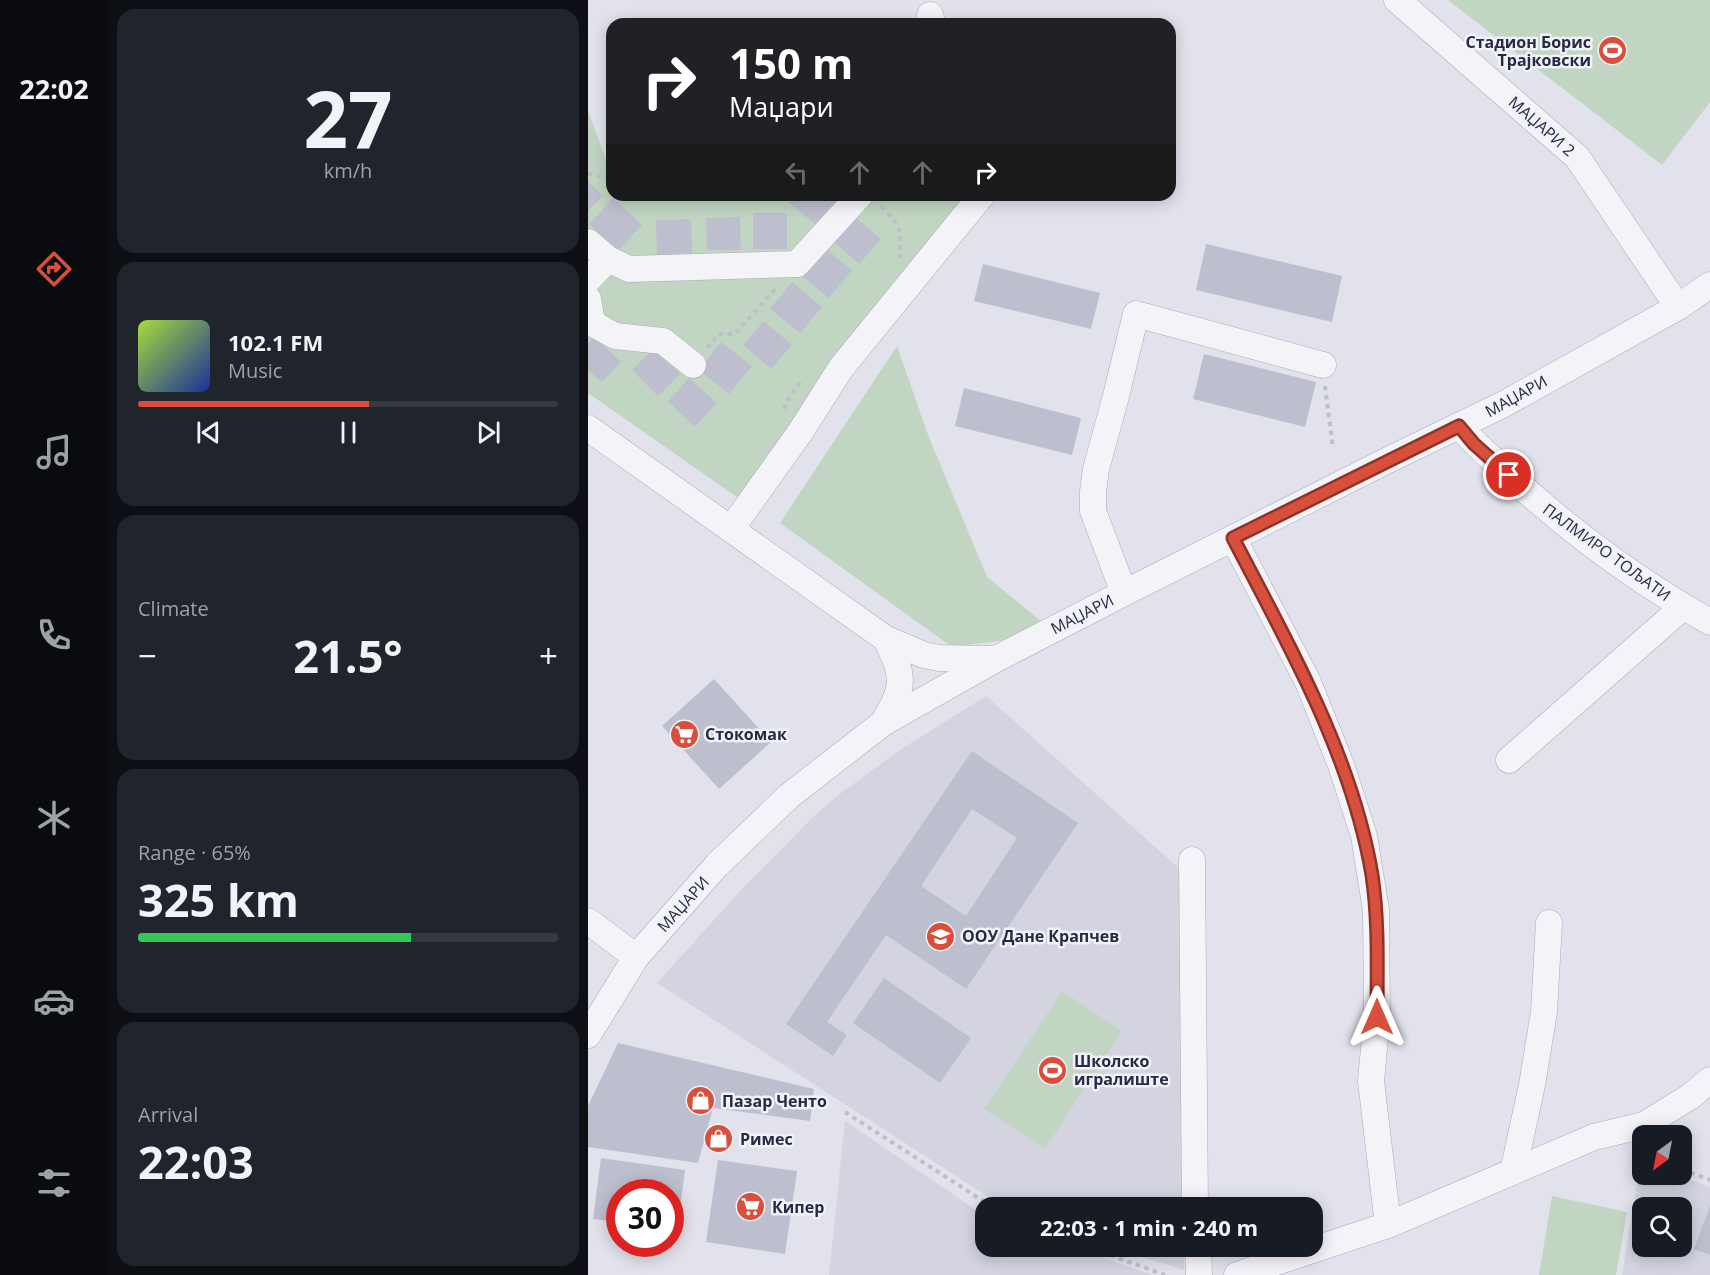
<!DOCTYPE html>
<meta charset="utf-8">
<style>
body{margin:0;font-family:"Open Sans",sans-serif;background:#20242c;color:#f1f3f6;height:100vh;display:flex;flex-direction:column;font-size:22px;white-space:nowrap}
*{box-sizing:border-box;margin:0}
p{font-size:20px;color:#9ea1a6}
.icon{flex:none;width:33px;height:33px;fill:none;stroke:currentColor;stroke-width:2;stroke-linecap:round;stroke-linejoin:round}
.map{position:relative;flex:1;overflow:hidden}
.panel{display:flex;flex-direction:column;gap:9px;padding:9px;background:#0d0f14;width:480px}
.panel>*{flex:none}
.banner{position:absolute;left:18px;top:18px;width:570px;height:183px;border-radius:18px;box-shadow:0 3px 15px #0003;background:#202124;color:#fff;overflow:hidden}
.needle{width:39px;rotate:212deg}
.tools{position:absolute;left:1044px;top:1125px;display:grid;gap:12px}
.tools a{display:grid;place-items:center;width:60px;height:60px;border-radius:12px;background:#171b24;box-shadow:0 3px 15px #0003;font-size:30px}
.speed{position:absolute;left:18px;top:1179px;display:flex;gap:12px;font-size:30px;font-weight:700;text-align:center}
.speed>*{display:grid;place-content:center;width:78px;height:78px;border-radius:50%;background:#171b24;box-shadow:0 3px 15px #0003;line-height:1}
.speed .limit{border:9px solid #d22;background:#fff;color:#111}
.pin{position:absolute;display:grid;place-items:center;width:51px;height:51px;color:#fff;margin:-26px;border:3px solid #fff;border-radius:50%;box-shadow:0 2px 6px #0007}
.me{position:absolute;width:66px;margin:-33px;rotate:0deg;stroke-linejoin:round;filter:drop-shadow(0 0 4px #0008)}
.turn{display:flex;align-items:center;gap:21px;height:126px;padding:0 24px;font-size:27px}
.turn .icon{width:78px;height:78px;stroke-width:2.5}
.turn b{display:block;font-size:42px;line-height:51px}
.lanes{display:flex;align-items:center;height:57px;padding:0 24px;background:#0003;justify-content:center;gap:30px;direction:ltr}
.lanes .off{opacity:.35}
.big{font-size:45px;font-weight:700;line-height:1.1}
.panel .card{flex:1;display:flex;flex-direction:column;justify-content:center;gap:9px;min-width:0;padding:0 21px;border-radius:18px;background:#20242c}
.panel .dial{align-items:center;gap:0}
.dial b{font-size:78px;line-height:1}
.song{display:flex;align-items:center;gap:18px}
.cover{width:72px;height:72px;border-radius:9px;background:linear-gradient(135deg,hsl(80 70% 55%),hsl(230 70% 35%))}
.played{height:6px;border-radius:3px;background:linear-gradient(90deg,#d8503d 55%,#363941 55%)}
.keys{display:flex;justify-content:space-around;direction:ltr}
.heat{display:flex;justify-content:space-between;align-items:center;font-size:33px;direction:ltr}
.charge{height:9px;border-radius:4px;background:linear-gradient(90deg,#34c759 65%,#363941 0)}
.trip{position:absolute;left:387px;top:1197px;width:348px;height:60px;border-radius:18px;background:#171b24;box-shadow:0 3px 15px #0003;font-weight:700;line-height:60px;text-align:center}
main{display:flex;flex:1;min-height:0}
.menu{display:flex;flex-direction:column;width:108px;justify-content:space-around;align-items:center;background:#090b0e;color:#9ea1a6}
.menu .icon{width:42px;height:42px}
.menu .on{color:#d8503d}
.menu b{font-size:27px;color:#f1f3f6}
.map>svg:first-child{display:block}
</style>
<main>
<nav class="menu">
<b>22:02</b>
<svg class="icon on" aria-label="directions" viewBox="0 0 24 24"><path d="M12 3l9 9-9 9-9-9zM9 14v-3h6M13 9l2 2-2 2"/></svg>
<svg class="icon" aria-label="music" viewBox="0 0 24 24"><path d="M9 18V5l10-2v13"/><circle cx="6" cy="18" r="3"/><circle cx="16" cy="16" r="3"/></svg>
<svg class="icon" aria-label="phone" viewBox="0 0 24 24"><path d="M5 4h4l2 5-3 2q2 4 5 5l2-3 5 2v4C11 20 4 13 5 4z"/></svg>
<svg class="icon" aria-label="climate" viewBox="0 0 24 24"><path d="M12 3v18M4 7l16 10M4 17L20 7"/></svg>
<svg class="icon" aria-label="car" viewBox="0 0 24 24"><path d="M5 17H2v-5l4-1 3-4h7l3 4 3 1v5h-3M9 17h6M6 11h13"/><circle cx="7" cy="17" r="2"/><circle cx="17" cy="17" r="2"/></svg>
<svg class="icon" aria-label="filters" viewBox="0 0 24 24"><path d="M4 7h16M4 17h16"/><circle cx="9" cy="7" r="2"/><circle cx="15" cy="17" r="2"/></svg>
</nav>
<section class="panel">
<div class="card dial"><b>27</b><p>km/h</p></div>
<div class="card">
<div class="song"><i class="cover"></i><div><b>102.1 FM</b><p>Music</p></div></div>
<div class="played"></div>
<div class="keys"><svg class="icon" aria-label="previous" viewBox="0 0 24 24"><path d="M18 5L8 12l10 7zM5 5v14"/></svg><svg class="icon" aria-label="pause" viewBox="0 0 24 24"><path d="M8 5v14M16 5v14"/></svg><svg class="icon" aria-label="next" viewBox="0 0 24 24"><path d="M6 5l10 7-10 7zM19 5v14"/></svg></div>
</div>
<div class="card"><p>Climate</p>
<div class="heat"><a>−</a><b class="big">21.5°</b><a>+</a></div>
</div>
<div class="card"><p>Range · 65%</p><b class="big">325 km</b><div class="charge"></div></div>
<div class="card"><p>Arrival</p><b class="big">22:03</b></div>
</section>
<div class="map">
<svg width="1122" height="1275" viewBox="0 0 1122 1275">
<rect width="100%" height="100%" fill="#e1e2eb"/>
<path fill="#d3d4e0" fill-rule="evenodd" d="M398 696 593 870 595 1207H416L69 983 154 889 224 818 249 796 312 750Z
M257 1121 397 1216 398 1246 484 1247 565 1275H241Z
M1053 1160 1054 1161V1174L1089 1175 1122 1187V1275H1034ZM1054 1208H1094V1246H1054Z
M522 1247H596V1270Z"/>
<path fill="#c1d5c2" d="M860 0H1122V102L1074 165Z
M0 111 21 168 24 167V195H399L163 507 0 393Z
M309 346 340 435 399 577 453 621 418 640 364 647 192 523Z
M474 991 534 1031 457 1149 396 1109Z
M964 1196 1039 1212 1028 1275H951Z"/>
<path fill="#bebfce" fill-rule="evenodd" d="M0 181 15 196 0 211Z
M206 195H250L255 200 232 228 200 202Z
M25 198 54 225 30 251 1 224Z
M165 213H199V249H165Z
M266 216 293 239 271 264 244 240Z
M152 217 153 250H119L118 218Z
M103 219 104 253 69 254 68 220Z
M618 244 754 276 744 322 608 290Z
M237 248 264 270 241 298 214 276Z
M395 264 512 293 503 329 386 301Z
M204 282 234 307 212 333 182 309Z
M176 321 204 345 183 369 155 345Z
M6 336 33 362 14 382 0 370V343Z
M133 342 164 366 141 394 111 370Z
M66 348 92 374 70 396 44 370Z
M616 354 728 382 717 427 605 399Z
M101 378 129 403 107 427 80 401Z
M376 388 493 418 484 455 367 426Z
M126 679 183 742 131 789 74 726Z
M384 751 490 823 378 989 298 935 239 1022 259 1035 245 1056 198 1024ZM384 809 429 838 378 916 333 886Z
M296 978 383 1038 352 1083 265 1023Z
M30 1043 226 1089 222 1121 125 1108 110 1163 0 1147V1106Z
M13 1158 97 1170 89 1230 82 1229V1192H32V1222L5 1219Z
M130 1160 209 1171 197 1254 118 1242Z
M1122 1206V1255L1106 1249Z"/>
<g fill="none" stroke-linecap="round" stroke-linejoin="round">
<defs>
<path id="minor" d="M809 0 989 157 1090 307
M342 15 345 24
M0 242 20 259 41 269 209 264 272 195
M0 280 20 259
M0 299 4 323 27 336 75 341 105 365
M871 426C887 444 905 460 923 477 983 532 1051 582 1122 622
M0 428 298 639 336 655 351 658 406 659
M143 529 213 431 253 368 394 195
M645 538 720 682 753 765 776 836 788 910 789 1016 783 1081 800 1225
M536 593 505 511V492L508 469 527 400 548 314 735 365
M295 723C317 686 317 678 298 639
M921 760 1095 607
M604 860 607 1208
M0 921 48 957
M0 1035 48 957 129 865 201 796 295 723 408 659 536 593 798 461 916 404 1090 307 1122 285
M925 1172 944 1085 956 1012 961 923
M610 1246 611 1275
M649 1275 800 1225 1006 1137 1056 1125 1103 1096 1122 1080"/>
</defs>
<use href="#minor" stroke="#aaabb9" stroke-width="27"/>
<path stroke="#bfbfc9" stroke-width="4" stroke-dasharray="4.5 4.5" stroke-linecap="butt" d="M0 173 24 180
M293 207C314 225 313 231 312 258
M119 348 131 334H147L187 289
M737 386 745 448
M196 409 198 402 214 380
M257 1112 406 1208
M1094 1169 1122 1180
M497 1246 577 1275"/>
<use href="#minor" stroke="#f4f4f8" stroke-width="26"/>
</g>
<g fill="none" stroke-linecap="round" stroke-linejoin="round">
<defs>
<path id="route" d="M789 1017C789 969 791 922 784 875 764 755 700 644 645 538L871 426 886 444 921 475"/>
</defs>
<use href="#route" stroke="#8c3428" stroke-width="15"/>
<use href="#route" stroke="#d8503d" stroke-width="10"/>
</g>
<defs>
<symbol id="stadium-disc" viewBox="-11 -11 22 22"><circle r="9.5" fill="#d8503d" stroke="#f1f2f8"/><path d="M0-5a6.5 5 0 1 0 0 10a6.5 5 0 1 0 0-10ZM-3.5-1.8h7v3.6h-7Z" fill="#fff"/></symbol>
<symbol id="supermarket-disc" viewBox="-11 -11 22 22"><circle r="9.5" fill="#d8503d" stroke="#f1f2f8"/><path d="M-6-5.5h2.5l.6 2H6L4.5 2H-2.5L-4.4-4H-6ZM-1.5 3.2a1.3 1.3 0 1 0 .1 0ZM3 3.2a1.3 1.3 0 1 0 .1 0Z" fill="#fff"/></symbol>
<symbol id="school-disc" viewBox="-11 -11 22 22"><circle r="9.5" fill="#d8503d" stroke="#f1f2f8"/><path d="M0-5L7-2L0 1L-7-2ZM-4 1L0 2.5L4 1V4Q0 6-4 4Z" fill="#fff"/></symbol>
<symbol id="shop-disc" viewBox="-11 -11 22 22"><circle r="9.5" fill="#d8503d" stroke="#f1f2f8"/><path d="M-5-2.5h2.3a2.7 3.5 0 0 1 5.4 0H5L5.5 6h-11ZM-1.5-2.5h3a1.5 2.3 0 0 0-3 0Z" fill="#fff"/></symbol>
</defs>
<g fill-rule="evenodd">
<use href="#stadium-disc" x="1008" y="34" width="33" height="33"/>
<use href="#supermarket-disc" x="80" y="718" width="33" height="33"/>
<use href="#school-disc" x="336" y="920" width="33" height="33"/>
<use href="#stadium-disc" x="448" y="1054" width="33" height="33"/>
<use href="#shop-disc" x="96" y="1084" width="33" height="33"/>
<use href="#shop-disc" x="114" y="1122" width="33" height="33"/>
<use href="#supermarket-disc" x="146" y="1190" width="33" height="33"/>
</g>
<g text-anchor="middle" stroke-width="5" stroke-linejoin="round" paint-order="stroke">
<g font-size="16" font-weight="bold" fill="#282a44" stroke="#f1f2f8" text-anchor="start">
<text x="1003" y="48" text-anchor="end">Стадион Борис<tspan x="1003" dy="18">Трајковски</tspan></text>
<text x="117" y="740">Стокомак</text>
<text x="374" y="942">ООУ Дане Крапчев</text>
<text x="486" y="1067">Школско<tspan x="486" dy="18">игралиште</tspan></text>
<text x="134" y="1107">Пазар Ченто</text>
<text x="152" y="1145">Римес</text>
<text x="184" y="1213">Кипер</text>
</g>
<g font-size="16" fill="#282a44" stroke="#f1f2f8">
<text transform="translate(954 126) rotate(41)" y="6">МАЏАРИ 2</text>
<text transform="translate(928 396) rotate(-29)" y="6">МАЏАРИ</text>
<text transform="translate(1019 552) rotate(36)" y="6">ПАЛМИРО ТОЉАТИ</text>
<text transform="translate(494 614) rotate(-27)" y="6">МАЏАРИ</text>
<text transform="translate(95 904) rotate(-48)" y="6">МАЏАРИ</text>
</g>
</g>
</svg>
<div class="tools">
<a><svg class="needle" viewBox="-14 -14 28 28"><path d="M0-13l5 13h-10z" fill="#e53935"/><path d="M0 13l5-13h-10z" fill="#9ea1a6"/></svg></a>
<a><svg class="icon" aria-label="search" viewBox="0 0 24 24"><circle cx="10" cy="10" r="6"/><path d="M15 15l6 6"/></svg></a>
</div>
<div class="speed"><div class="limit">30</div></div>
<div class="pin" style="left:921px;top:475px;background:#d93025"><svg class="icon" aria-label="arrive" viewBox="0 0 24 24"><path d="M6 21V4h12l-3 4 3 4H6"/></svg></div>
<svg class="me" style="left:789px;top:1017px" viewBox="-20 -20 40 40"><path d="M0-17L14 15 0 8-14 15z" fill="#d8503d" stroke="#fff" stroke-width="4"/></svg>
<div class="trip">22:03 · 1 min · 240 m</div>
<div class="banner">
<div class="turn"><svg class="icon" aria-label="right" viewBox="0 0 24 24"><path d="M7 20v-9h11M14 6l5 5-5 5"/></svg><div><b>150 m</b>Маџари</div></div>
<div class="lanes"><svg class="icon off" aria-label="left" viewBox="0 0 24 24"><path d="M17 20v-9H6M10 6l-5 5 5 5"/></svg><svg class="icon off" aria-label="ahead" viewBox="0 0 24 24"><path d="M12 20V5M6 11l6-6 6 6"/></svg><svg class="icon off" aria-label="ahead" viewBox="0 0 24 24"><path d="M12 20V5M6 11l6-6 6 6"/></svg><svg class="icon" aria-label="right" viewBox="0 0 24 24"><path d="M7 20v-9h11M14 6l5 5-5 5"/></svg></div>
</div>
</div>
</main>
